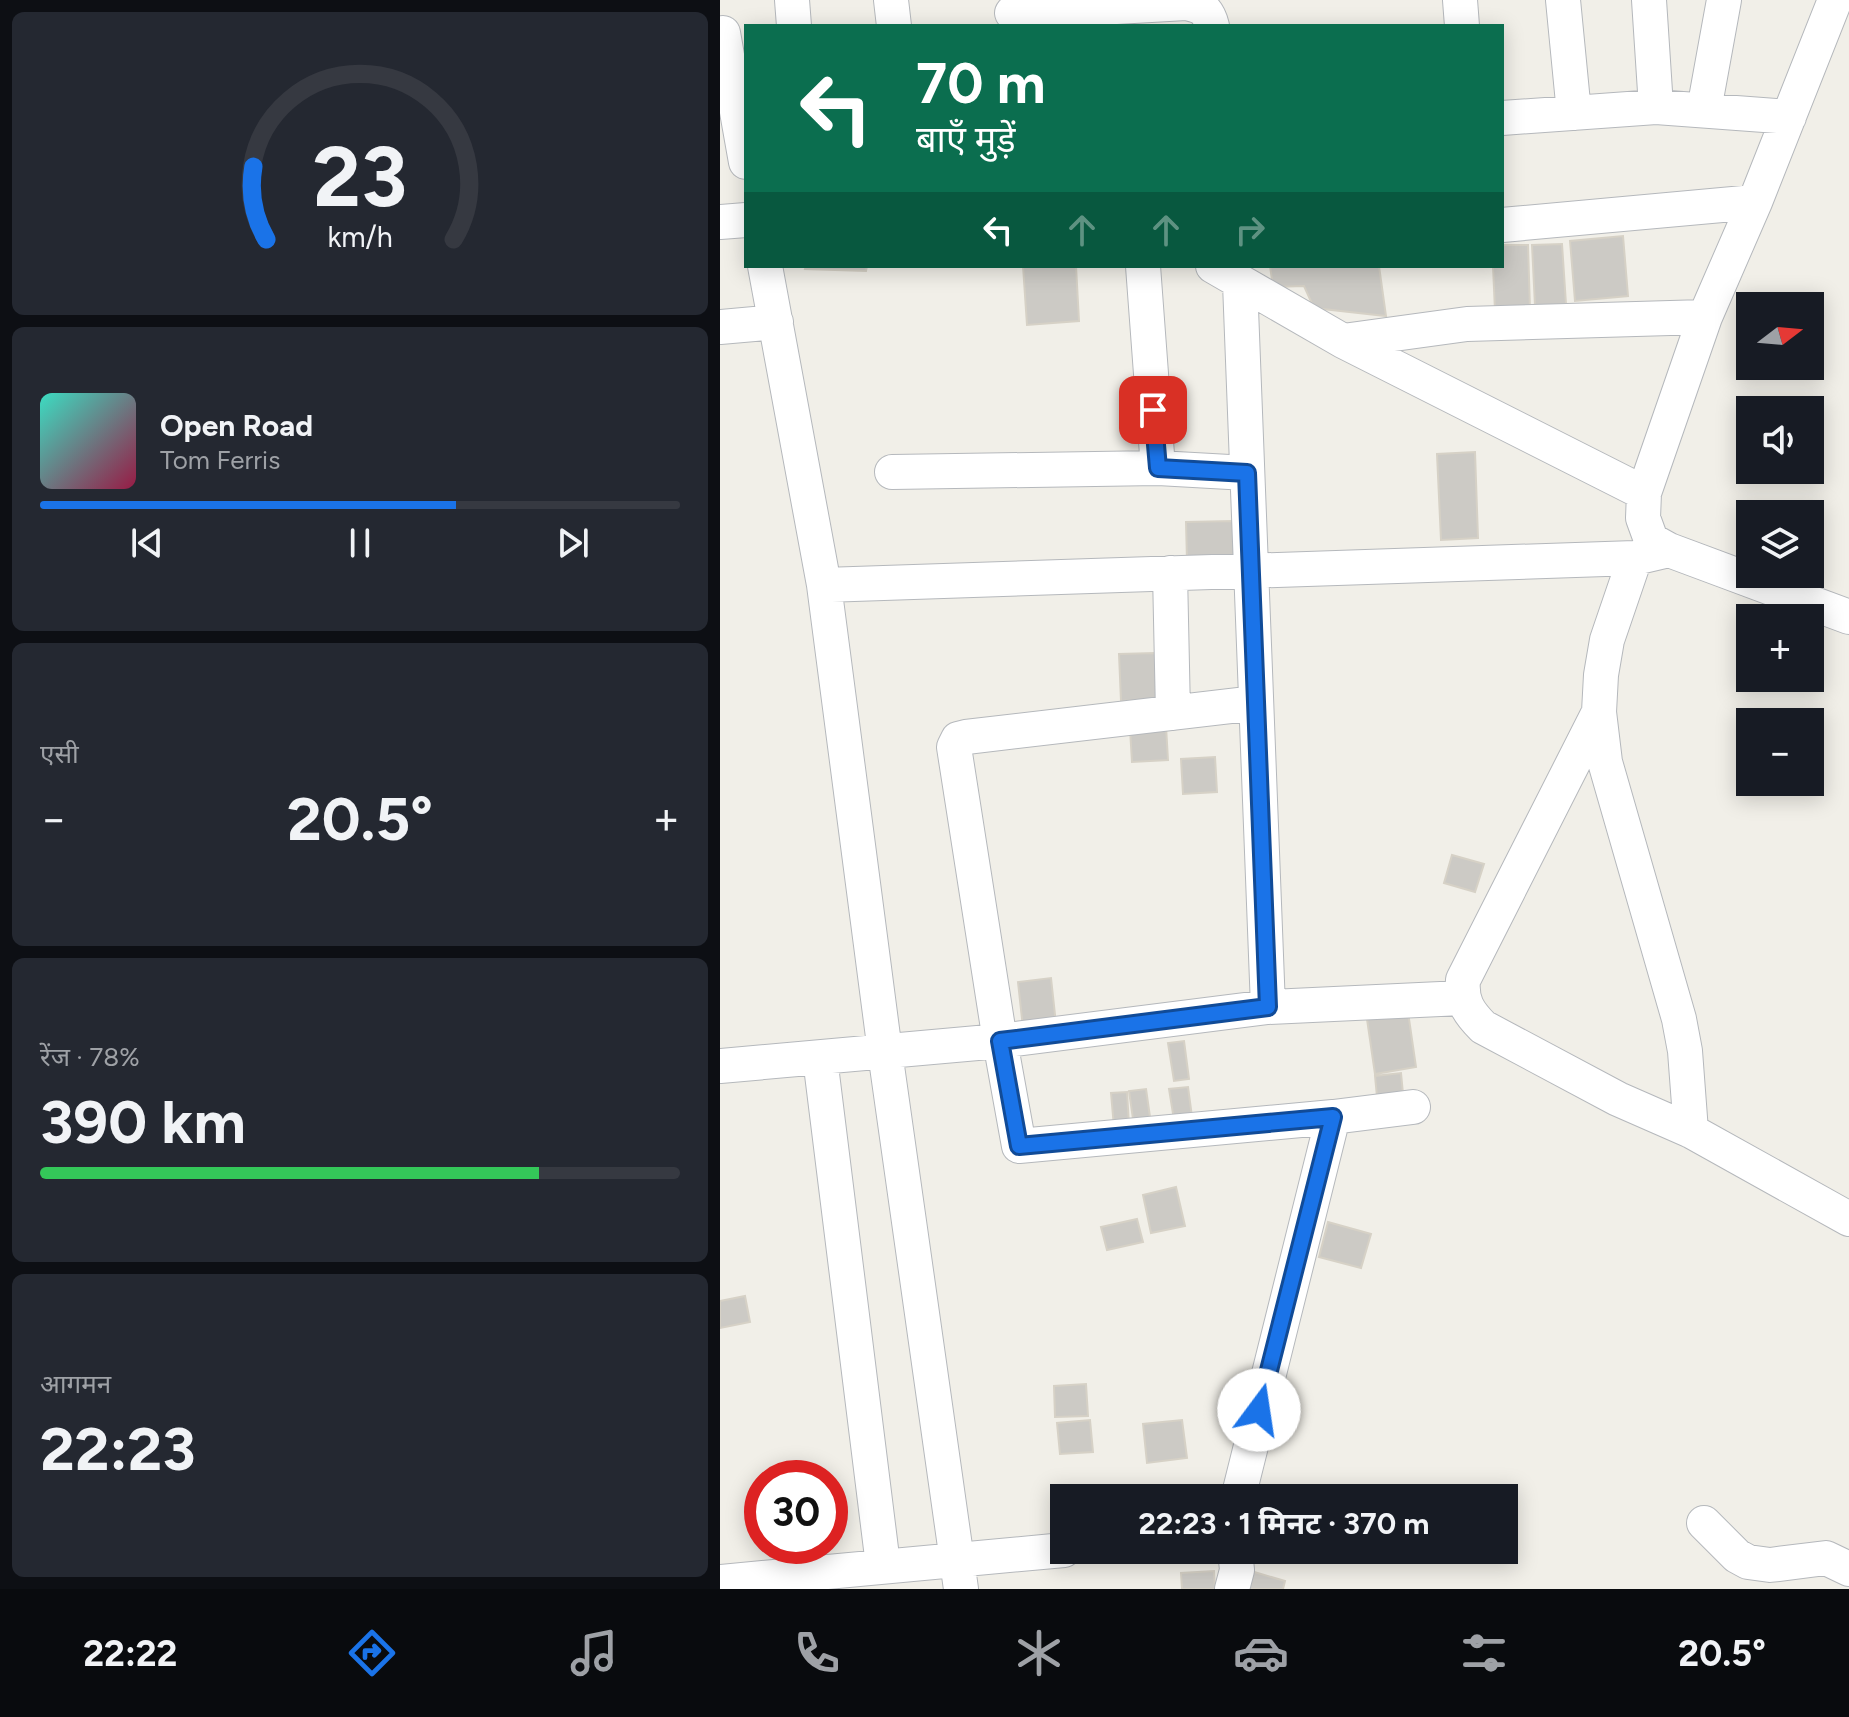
<!DOCTYPE html>
<html lang="hi">
<meta charset="utf-8">
<style>
body{margin:0;font-family:Figtree,"Noto Sans Devanagari",sans-serif;background:#242831;color:#f1f3f6;height:100vh;display:flex;flex-direction:column;font-size:30px;white-space:nowrap}
*{box-sizing:border-box;margin:0}
p{font-size:26px;color:#9ea1a6}
.icon{flex:none;width:44px;height:44px;fill:none;stroke:currentColor;stroke-width:2;stroke-linecap:round;stroke-linejoin:round}
.map{position:relative;flex:1;overflow:hidden}
.sheet{display:flex;flex-direction:column;gap:12px;padding:12px;background:#0d0f14;width:720px}
.sheet>*{flex:none}
.hud{position:absolute;left:24px;top:24px;width:760px;height:244px;border-radius:0px;box-shadow:0 4px 20px #0003;background:#0b6e4f;color:#fff;overflow:hidden}
.needle{width:52px;rotate:74deg}
.controls{position:absolute;left:1016px;top:292px;display:grid;gap:16px}
.controls a{display:grid;place-items:center;width:88px;height:88px;border-radius:0px;background:#171b24;box-shadow:0 4px 20px #0003;font-size:40px}
.speed{position:absolute;left:24px;top:1460px;display:flex;gap:16px;font-size:40px;font-weight:700;text-align:center}
.speed>*{display:grid;place-content:center;width:104px;height:104px;border-radius:50%;background:#171b24;box-shadow:0 4px 20px #0003;line-height:1}
.speed .limit{border:12px solid #d22;background:#fff;color:#111}
.pin{position:absolute;display:grid;place-items:center;width:68px;height:68px;color:#fff;margin:-34px;border-radius:16px;box-shadow:0 4px 12px #0006}
.me{position:absolute;width:88px;margin:-44px;rotate:14deg;stroke-linejoin:round;filter:drop-shadow(0 0 6px #0008)}
.turn{display:flex;align-items:center;gap:28px;height:168px;padding:0 40px;font-size:36px}
.turn .icon{width:104px;height:104px;stroke-width:2.5}
.turn b{display:block;font-size:56px;line-height:68px}
.lanes{display:flex;align-items:center;height:76px;padding:0 40px;background:#0003;justify-content:center;gap:40px;direction:ltr}
.lanes .off{opacity:.35}
.big{font-size:60px;font-weight:700;line-height:1.1}
.sheet .card{flex:1;display:flex;flex-direction:column;justify-content:center;gap:12px;min-width:0;padding:0 28px;border-radius:12px;background:#242831}
.sheet .dial{align-items:center;gap:0}
.dial svg{height:208px;overflow:visible;fill:none;stroke:#363941;stroke-width:7;stroke-linecap:round;text-anchor:middle}
.dial text{fill:#f1f3f6;stroke:none}
.song{display:flex;align-items:center;gap:24px}
.cover{width:96px;height:96px;border-radius:12px;background:linear-gradient(135deg,hsl(170 70% 55%),hsl(340 70% 35%))}
.played{height:8px;border-radius:4px;background:linear-gradient(90deg,#1a73e8 65%,#363941 65%)}
.keys{display:flex;justify-content:space-around;direction:ltr}
.heat{display:flex;justify-content:space-between;align-items:center;font-size:44px;direction:ltr}
.charge{height:12px;border-radius:6px;background:linear-gradient(90deg,#34c759 78%,#363941 0)}
.trip{position:absolute;left:330px;top:1484px;width:468px;height:80px;border-radius:0px;background:#171b24;box-shadow:0 4px 20px #0003;font-weight:700;line-height:80px;text-align:center}
.dock{display:flex;height:128px;justify-content:space-around;align-items:center;background:#090b0e;color:#9ea1a6}
.dock .icon{width:56px;height:56px}
.dock .on{color:#1a73e8}
.dock b{font-size:36px;color:#f1f3f6}
main{display:flex;flex:1;min-height:0}
.map>svg:first-child{display:block}
</style>
<main>
<section class="sheet">
<div class="card dial"><svg viewBox="0 0 100 80">
<path d="M14 69A42 42 0 1 1 86 69"/>
<path d="M14 69A42 42 0 0 1 9 41" stroke="#1a73e8"/>
<text x="50" y="56" font-size="32" font-weight="700">23</text>
<text x="50" y="72" font-size="11">km/h</text>
</svg></div>
<div class="card">
<div class="song"><i class="cover"></i><div><b>Open Road</b><p>Tom Ferris</p></div></div>
<div class="played"></div>
<div class="keys"><svg class="icon" aria-label="previous" viewBox="0 0 24 24"><path d="M18 5L8 12l10 7zM5 5v14"/></svg><svg class="icon" aria-label="pause" viewBox="0 0 24 24"><path d="M8 5v14M16 5v14"/></svg><svg class="icon" aria-label="next" viewBox="0 0 24 24"><path d="M6 5l10 7-10 7zM19 5v14"/></svg></div>
</div>
<div class="card"><p>एसी</p>
<div class="heat"><a>−</a><b class="big">20.5°</b><a>+</a></div>
</div>
<div class="card"><p>रेंज · 78%</p><b class="big">390 km</b><div class="charge"></div></div>
<div class="card"><p>आगमन</p><b class="big">22:23</b></div>
</section>
<div class="map">
<svg width="1129" height="1589" viewBox="0 0 1129 1589">
<rect width="100%" height="100%" fill="#f1efe8"/>
<path fill="#cccac5" stroke="#d6d1c6" stroke-width="2" d="M903 236 908 296 855 301 850 241Z
M842 244 846 304 815 306 812 245Z
M782 245H808L810 310 775 311 773 266H782Z
M86 266H147L146 271 85 269Z
M303 266H356L359 321 307 325Z
M550 266H659L666 316 594 308 584 286 553 287Z
M755 452 758 538 721 540 717 454Z
M513 521 515 560 467 561 466 522Z
M435 653 437 699 401 701 399 654Z
M446 726 448 760 412 762 410 729Z
M495 757 497 792 463 794 461 759Z
M732 855 764 864 755 892 724 883Z
M331 978 336 1024 303 1028 298 982Z
M688 1012 696 1067 655 1074 647 1019Z
M464 1041 469 1079 454 1081 448 1043Z
M681 1073 684 1104 658 1107 655 1076Z
M468 1087 473 1124 455 1126 449 1089Z
M426 1089 431 1124 414 1126 409 1091Z
M407 1092 409 1125 394 1127 391 1093Z
M456 1187 465 1226 431 1233 423 1195Z
M417 1219 423 1242 387 1250 381 1227Z
M608 1222 651 1234 641 1268 599 1257Z
M25 1296 30 1322 0 1328V1301Z
M366 1384 368 1416 335 1417 334 1386Z
M509 1391 536 1392 534 1426 508 1425Z
M370 1420 373 1452 340 1454 337 1423Z
M462 1420 467 1458 427 1463 423 1424Z
M494 1571 495 1589H462L461 1573Z
M531 1571 565 1581 563 1589H526Z"/>
<g fill="none" stroke-linecap="round" stroke-linejoin="round">
<defs>
<path id="minor" d="M72 0 74 26
M171 0 174 26
M740 0 742 26
M843 0 854 113
M929 0 936 107
M1115 0 1035 202 985 317 924 493 923 518 931 540 949 550 1129 617
M292 13 466 3C482 6 488 10 492 26
M3 33 26 162
M984 110 1004 0
M782 118 936 107 1069 117
M0 222 26 220
M782 225 1035 202
M45 266 104 585 165 1052 241 1589
M423 266 438 468
M493 266 623 341 924 493
M520 283 548 1007
M0 327 56 322
M623 341 747 324 985 317
M172 472 438 468 527 473
M915 558 887 640 881 675 879 712 885 762 959 1019 965 1051 971 1131
M450 573 453 713
M104 585 915 558 949 550
M879 712 743 980C741 1001 748 1012 763 1027L898 1099 971 1131 1129 1219
M100 1058 163 1565
M0 1066 280 1041 548 1007 742 998
M613 1117 693 1107
M518 1498 613 1117 299 1146 280 1041 234 747 238 739 246 737 536 703
M984 1523 1017 1556 1028 1562 1050 1565 1106 1558 1129 1569
M0 1582 344 1550
M512 1589 517 1570 515 1550"/>
</defs>
<use href="#minor" stroke="#b5b8bc" stroke-width="36"/>
<use href="#minor" stroke="#fff" stroke-width="34"/>
</g>
<g fill="none" stroke-linecap="round" stroke-linejoin="round">
<defs>
<path id="route" d="M433 410 438 468 527 473 548 1007 280 1041 299 1146 613 1117 539 1410"/>
</defs>
<use href="#route" stroke="#114b97" stroke-width="20"/>
<use href="#route" stroke="#1a73e8" stroke-width="14"/>
</g>
</svg>
<div class="controls">
<a><svg class="needle" viewBox="-14 -14 28 28"><path d="M0-13l5 13h-10z" fill="#e53935"/><path d="M0 13l5-13h-10z" fill="#9ea1a6"/></svg></a>
<a><svg class="icon" aria-label="sound" viewBox="0 0 24 24"><path d="M4 9h4l5-4v14l-5-4H4zM17 9q2 3 0 6"/></svg></a>
<a><svg class="icon" aria-label="layers" viewBox="0 0 24 24"><path d="M12 4l9 5-9 5-9-5zM3 14l9 5 9-5"/></svg></a>
<a>+</a>
<a>−</a>
</div>
<div class="speed"><div class="limit">30</div></div>
<div class="pin" style="left:433px;top:410px;background:#d93025"><svg class="icon" aria-label="arrive" viewBox="0 0 24 24"><path d="M6 21V4h12l-3 4 3 4H6"/></svg></div>
<svg class="me" style="left:539px;top:1410px" viewBox="-20 -20 40 40"><circle r="19" fill="#fff"/><path d="M0-13L10 11 0 6-10 11z" fill="#1a73e8"/></svg>
<div class="trip">22:23 · 1 मिनट · 370 m</div>
<div class="hud">
<div class="turn"><svg class="icon" aria-label="left" viewBox="0 0 24 24"><path d="M17 20v-9H6M10 6l-5 5 5 5"/></svg><div><b>70 m</b>बाएँ मुड़ें</div></div>
<div class="lanes"><svg class="icon" aria-label="left" viewBox="0 0 24 24"><path d="M17 20v-9H6M10 6l-5 5 5 5"/></svg><svg class="icon off" aria-label="ahead" viewBox="0 0 24 24"><path d="M12 20V5M6 11l6-6 6 6"/></svg><svg class="icon off" aria-label="ahead" viewBox="0 0 24 24"><path d="M12 20V5M6 11l6-6 6 6"/></svg><svg class="icon off" aria-label="right" viewBox="0 0 24 24"><path d="M7 20v-9h11M14 6l5 5-5 5"/></svg></div>
</div>
</div>
</main>
<nav class="dock">
<b>22:22</b>
<svg class="icon on" aria-label="directions" viewBox="0 0 24 24"><path d="M12 3l9 9-9 9-9-9zM9 14v-3h6M13 9l2 2-2 2"/></svg>
<svg class="icon" aria-label="music" viewBox="0 0 24 24"><path d="M9 18V5l10-2v13"/><circle cx="6" cy="18" r="3"/><circle cx="16" cy="16" r="3"/></svg>
<svg class="icon" aria-label="phone" viewBox="0 0 24 24"><path d="M5 4h4l2 5-3 2q2 4 5 5l2-3 5 2v4C11 20 4 13 5 4z"/></svg>
<svg class="icon" aria-label="climate" viewBox="0 0 24 24"><path d="M12 3v18M4 7l16 10M4 17L20 7"/></svg>
<svg class="icon" aria-label="car" viewBox="0 0 24 24"><path d="M5 17H2v-5l4-1 3-4h7l3 4 3 1v5h-3M9 17h6M6 11h13"/><circle cx="7" cy="17" r="2"/><circle cx="17" cy="17" r="2"/></svg>
<svg class="icon" aria-label="filters" viewBox="0 0 24 24"><path d="M4 7h16M4 17h16"/><circle cx="9" cy="7" r="2"/><circle cx="15" cy="17" r="2"/></svg>
<b>20.5°</b>
</nav>
